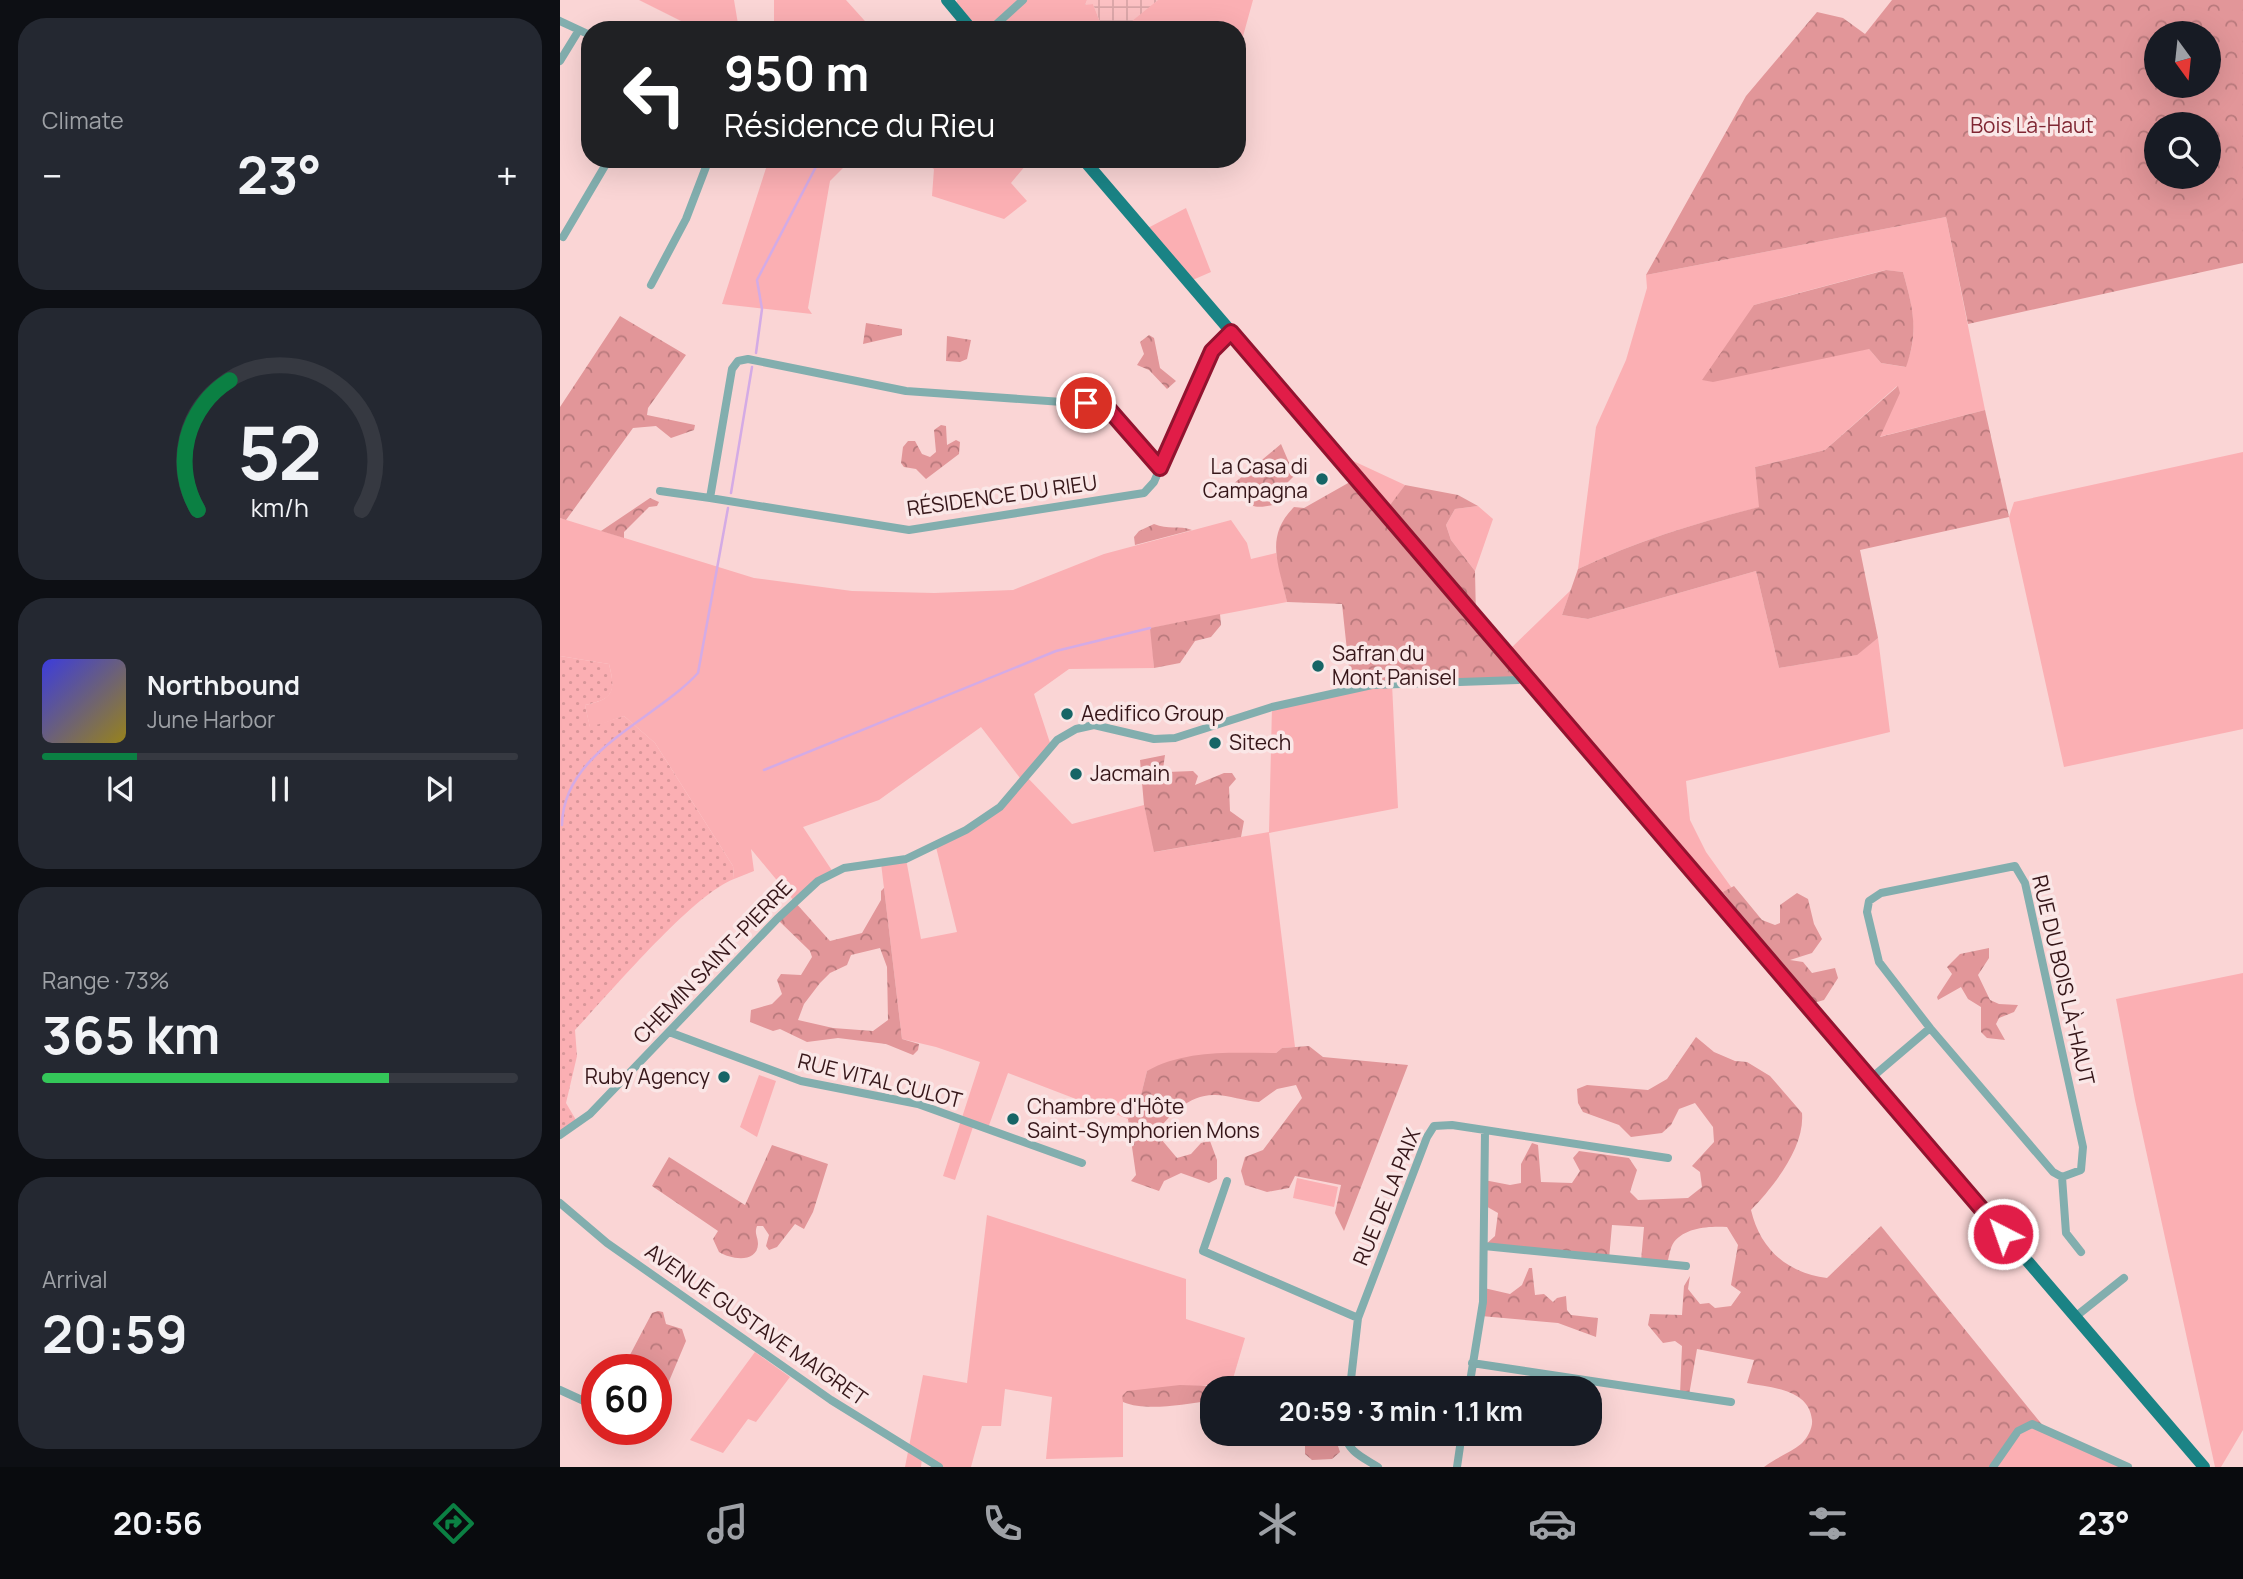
<!DOCTYPE html>
<meta charset="utf-8">
<style>
body{margin:0;font-family:Manrope,sans-serif;background:#242831;color:#f1f3f6;height:100vh;display:flex;flex-direction:column;font-size:26px;white-space:nowrap}
*{box-sizing:border-box;margin:0}
p{font-size:23px;color:#9ea1a6}
.icon{flex:none;width:38px;height:38px;fill:none;stroke:currentColor;stroke-width:2;stroke-linecap:round;stroke-linejoin:round}
.map{position:relative;flex:1;overflow:hidden}
.drawer{display:flex;flex-direction:column;gap:18px;padding:18px;background:#0d0f14;width:560px}
.drawer>*{flex:none}
.hud{position:absolute;left:21px;top:21px;width:665px;height:147px;border-radius:28px;box-shadow:0 7px 28px #0002;background:#202124;color:#fff;overflow:hidden}
.needle{width:46px;rotate:165deg}
.controls{position:absolute;left:1584px;top:21px;display:grid;gap:14px}
.controls a{display:grid;place-items:center;width:77px;height:77px;border-radius:50%;background:#171b24;box-shadow:0 7px 28px #0002;font-size:35px}
.speed{position:absolute;left:21px;top:1354px;display:flex;gap:14px;font-size:35px;font-weight:700;text-align:center}
.speed>*{display:grid;place-content:center;width:91px;height:91px;border-radius:50%;background:#171b24;box-shadow:0 7px 28px #0002;line-height:1}
.speed .limit{border:10px solid #d22;background:#fff;color:#111}
.pin{position:absolute;display:grid;place-items:center;width:60px;height:60px;color:#fff;margin:-30px;border:4px solid #fff;border-radius:50%;box-shadow:0 2px 7px #0007}
.me{position:absolute;width:77px;margin:-38px;rotate:319deg;stroke-linejoin:round;filter:drop-shadow(0 0 5px #0008)}
.turn{display:flex;align-items:center;gap:24px;height:147px;padding:0 28px;font-size:32px}
.turn .icon{width:91px;height:91px;stroke-width:2.5}
.turn b{display:block;font-size:49px;line-height:60px}
.big{font-size:52px;font-weight:700;line-height:1.1}
.drawer .widget{flex:1;display:flex;flex-direction:column;justify-content:center;gap:10px;min-width:0;padding:0 24px;border-radius:28px;background:#242831}
.drawer .dial{align-items:center;gap:0}
.dial svg{height:182px;overflow:visible;fill:none;stroke:#363941;stroke-width:7;stroke-linecap:round;text-anchor:middle}
.dial text{fill:#f1f3f6;stroke:none}
.song{display:flex;align-items:center;gap:21px}
.cover{width:84px;height:84px;border-radius:10px;background:linear-gradient(135deg,hsl(240 70% 55%),hsl(50 70% 35%))}
.played{height:7px;border-radius:4px;background:linear-gradient(90deg,#0b8043 20%,#363941 20%)}
.keys{display:flex;justify-content:space-around;direction:ltr}
.heat{display:flex;justify-content:space-between;align-items:center;font-size:38px;direction:ltr}
.charge{height:10px;border-radius:5px;background:linear-gradient(90deg,#34c759 73%,#363941 0)}
.trip{position:absolute;left:640px;top:1376px;width:402px;height:70px;border-radius:28px;background:#171b24;box-shadow:0 7px 28px #0002;font-weight:700;line-height:70px;text-align:center}
.tab-bar{display:flex;height:112px;justify-content:space-around;align-items:center;background:#090b0e;color:#9ea1a6}
.tab-bar .icon{width:49px;height:49px}
.tab-bar .selected{color:#0b8043}
.tab-bar b{font-size:32px;color:#f1f3f6}
main{display:flex;flex:1;min-height:0}
.map>svg:first-child{display:block}
</style>
<main>
<section class="drawer">
<div class="widget"><p>Climate</p>
<div class="heat"><a>−</a><b class="big">23°</b><a>+</a></div>
</div>
<div class="widget dial"><svg viewBox="0 0 100 80">
<path d="M14 69A42 42 0 1 1 86 69"/>
<path d="M14 69A42 42 0 0 1 28 12" stroke="#0b8043"/>
<text x="50" y="56" font-size="32" font-weight="700">52</text>
<text x="50" y="72" font-size="11">km/h</text>
</svg></div>
<div class="widget">
<div class="song"><i class="cover"></i><div><b>Northbound</b><p>June Harbor</p></div></div>
<div class="played"></div>
<div class="keys"><svg class="icon" aria-label="previous" viewBox="0 0 24 24"><path d="M18 5L8 12l10 7zM5 5v14"/></svg><svg class="icon" aria-label="pause" viewBox="0 0 24 24"><path d="M8 5v14M16 5v14"/></svg><svg class="icon" aria-label="next" viewBox="0 0 24 24"><path d="M6 5l10 7-10 7zM19 5v14"/></svg></div>
</div>
<div class="widget"><p>Range · 73%</p><b class="big">365 km</b><div class="charge"></div></div>
<div class="widget"><p>Arrival</p><b class="big">20:59</b></div>
</section>
<div class="map">
<svg width="1683" height="1467" viewBox="0 0 1683 1467">
<defs>
<pattern id="industrial-grid" width="8" height="8" patternUnits="userSpaceOnUse" patternTransform="scale(1.75)"><rect width="8" height="8" fill="#fcc1c3"/><path d="M0 4h8M4 0v8" fill="none" stroke="#d9a5a7"/></pattern>
<pattern id="forest-crowns" width="20" height="18" patternUnits="userSpaceOnUse" patternTransform="scale(1.75)"><rect width="20" height="18" fill="#e29699"/><path d="M2 6a3 3 0 1 1 6 0M12 15a3 3 0 1 1 6 0" fill="none" stroke="#b8797c"/></pattern>
<pattern id="park-dots" width="8" height="8" patternUnits="userSpaceOnUse" patternTransform="scale(1.75)"><rect width="8" height="8" fill="#fbafb3"/><path d="M2 2h.1M6 6h.1" fill="none" stroke="#d89699" stroke-width="1.8" stroke-linecap="round"/></pattern>
</defs>
<rect width="100%" height="100%" fill="#fad5d5"/>
<path fill="url(#industrial-grid)" d="M527 0H598L570 26 561 30H543L533 4 525 6Z"/>
<path fill="#fbafb3" fill-rule="evenodd" d="M79 0H174L179 30 133 27Z
M214 0H286L313 30H214Z
M397 0H527L525 5 533 4 543 30H412L395 10Z
M598 0H693L677 58V30H561Z
M209 159H292L270 181 248 308 252 314 162 304Z
M357 159H471L451 183 467 201 444 219 372 196 374 169Z
M626 208 651 272 628 282 584 230Z
M1386 217 1425 410 1319 437 1337 386 1265 450 1195 467 1200 507C1136 523 1077 541 1018 569L1036 427 1066 360 1087 288 1086 275ZM1325 270 1343 272C1352 304 1360 336 1345 367L1321 363 1309 349 1194 305Z
M774 452 845 485 826 512Z
M1683 452V729L1504 767 1449 517 1454 502Z
M918 506 933 519 915 571 891 540 886 525 895 509Z
M0 518 194 578 292 591 374 593 453 590 544 554 671 520 687 543 691 559 716 553 727 602 591 628 594 668 509 669 474 694 491 746 466 776 512 824 584 805 595 852 709 832 712 707 832 684 838 808 709 833 735 1047 722 1048 716 1053H683L587 1071 579 1103 568 1119 448 1073 428 1128 414 1124 395 1180 383 1176 420 1062 376 1047 342 1039 321 863 346 859 361 939 397 932 376 847 431 814 460 778 421 727 319 800 243 827 273 872 234 901 191 849 194 871 174 879 173 866 95 743 64 716 30 728 25 705C53 699 56 692 49 664L0 656Z
M1196 571 1219 668 1296 655 1318 638 1330 732 1126 781 1130 820 1146 852 1179 898 1167 912 946 653 1011 590 1002 615 1028 619Z
M1683 973V1430L1661 1467H1655L1575 1100 1556 999Z
M199 1075 216 1081 197 1137 180 1127Z
M737 1178 778 1187 774 1207 733 1198Z
M427 1215 626 1279V1319L685 1338 672 1382 563 1396V1457L486 1459 492 1397 445 1389 441 1426H422L411 1467H379L362 1458 361 1467H345L363 1375 407 1383Z
M195 1352 230 1377 196 1422 188 1419 163 1453 130 1440Z
M1472 1424 1568 1467H1433L1451 1440Z"/>
<path fill="url(#forest-crowns)" fill-rule="evenodd" d="M1332 0H1683V263L1408 324 1386 217 1086 275 1186 96 1257 12 1283 18 1305 34ZM1596 33H1648V86H1596ZM1596 124H1648V177H1596Z
M1326 270 1343 272C1353 308 1359 331 1346 367L1321 363 1309 349 1153 382 1142 380 1194 305Z
M60 316 126 355 88 408 87 415 135 425 134 430 111 438 96 426 73 428 6 520 0 518V407Z
M306 323 342 329V335L303 344Z
M589 335 594 338 600 368 616 381 607 389 589 370 577 365 584 354 580 342Z
M387 336 411 340 407 359 400 362 386 361Z
M1338 386 1340 393 1320 437 1425 410 1449 517 1300 550 1318 638 1297 655 1219 668 1196 571 1028 619 1002 615 1018 569C1077 541 1136 523 1199 507L1195 467 1265 450Z
M381 425 386 426 387 445 396 440 400 442 399 454 366 479 356 469 344 467 341 463 343 447 348 441H355L362 454 370 457 376 452 374 430Z
M721 444 730 465 746 463 744 466 717 493 713 505C703 507 692 509 685 501L694 493 692 483 682 486 679 493 672 485Z
M797 478 825 512 845 485 898 495 918 506 895 509 886 525 891 540 915 571 916 618 967 677 791 688 782 604 727 602C719 565 704 537 734 507L744 508Z
M90 498 99 502 97 506 89 507 64 532V538L41 531Z
M594 524C608 530 619 525 632 530L575 545 574 537 579 531Z
M660 614 661 625 651 637 635 641 620 663 594 668 590 628Z
M605 755 603 769 607 772 633 771 638 776 635 785 664 773H672L676 779 669 787 670 811 684 821 681 837 594 852 584 805 580 760Z
M1174 886 1202 920 1215 925 1220 923V905L1237 893 1248 899 1254 924 1262 939 1252 953 1230 960 1243 962 1252 973 1275 968 1278 978 1264 1000 1250 1004 1163 892Z
M324 888 342 1039 359 1044 358 1050 353 1055 326 1044 278 1038 247 1042 220 1029 213 1031 190 1022 191 1010 212 1004 222 994 217 980 221 974 241 975 252 957 250 951 217 919 234 901 270 941 302 933 321 900V891ZM320 948 327 967 328 1020 313 1031 273 1028 238 1020 244 1004 260 983 270 973 287 965 291 955Z
M1429 948V958L1418 975 1430 1000 1439 1004 1458 1005 1454 1012 1439 1018 1436 1024 1445 1040 1427 1038 1421 1032V1007L1408 999 1401 987 1378 1000 1377 997 1392 974 1387 967 1400 954Z
M1136 1037 1154 1052 1175 1061 1187 1062 1210 1076 1242 1113C1245 1147 1214 1186 1191 1210 1200 1249 1227 1273 1267 1278L1321 1226 1484 1427 1463 1426 1433 1467H1204C1216 1458 1231 1452 1241 1444 1247 1439 1253 1428 1252 1420 1249 1389 1213 1388 1187 1383L1194 1360 1137 1349 1129 1395 1120 1394 1122 1346 1115 1341 1103 1343 1088 1325 1090 1314 1122 1315 1124 1286 1130 1276 1128 1289 1140 1304 1149 1303 1155 1308 1171 1306 1181 1292 1171 1285 1178 1245 1167 1227C1150 1226 1126 1227 1114 1242 1110 1247 1109 1258 1107 1264L1081 1261 1084 1227 1052 1225 1049 1259 924 1246 935 1236 938 1213 924 1205V1180L950 1185 961 1183V1164L972 1143 978 1145 981 1182 1012 1183 1020 1171 1013 1158 1019 1151 1069 1158 1077 1170 1070 1192 1078 1200 1128 1198 1142 1187 1140 1172 1132 1166 1154 1142 1153 1127 1135 1103 1119 1109 1111 1125 1102 1133 1071 1137 1059 1125 1023 1112 1018 1103 1017 1089 1027 1085 1088 1090 1107 1079Z
M749 1046 763 1057 848 1065 784 1231 775 1213 781 1185 735 1176 729 1188 707 1192 685 1185 681 1171 685 1157 703 1150 742 1098 736 1085 717 1089 699 1102C684 1101 669 1095 655 1095 630 1094 609 1115 596 1133L617 1158 631 1154 641 1143 650 1141 657 1160V1179L649 1183 621 1173 604 1181 599 1191 571 1181 576 1175 568 1119 579 1103 587 1071C626 1049 673 1053 716 1053L722 1048Z
M212 1145 268 1164 253 1212 244 1229 235 1224 217 1247 209 1250 206 1246 209 1235 203 1226H197C194 1234 198 1236 198 1244 197 1264 170 1259 159 1252L153 1239 158 1231 92 1186 109 1157 185 1205Z
M969 1268H972L975 1295 984 1294 993 1302 997 1298 1006 1296 1007 1310 1011 1315 1038 1318 1036 1337 998 1323 921 1316 924 1288 950 1294 962 1285Z
M98 1311 103 1312 106 1324 122 1329 126 1341 107 1386 102 1390H96V1370H62L92 1313Z
M620 1385 649 1386 653 1393 649 1401C623 1404 587 1412 563 1402L562 1396 567 1391Z
M776 1440 780 1452 772 1459 752 1460 745 1454V1446Z"/>
<path fill="url(#park-dots)" d="M0 656 49 664C56 692 54 699 25 705L30 727 64 716 95 743 173 866 174 879C132 895 50 993 15 1030L17 1056 6 1103 16 1120 0 1135Z"/>
<g fill="none" stroke-linecap="round" stroke-linejoin="round">
<path stroke="#d4abe5" stroke-width="2.5" d="M196 353 202 309 197 280 260 159
M171 493 192 367
M204 770 496 651 590 628
M2 825C3 751 94 721 138 673L168 508"/>
<path stroke="#82aeae" stroke-width="8" d="M0 21 30 35
M430 30 463 0
M0 61 19 30
M3 237 49 159
M91 285 126 219 149 159
M600 468 545 405 346 391 188 359 178 361 172 369 150 498 349 530 584 493 594 482 600 468 652 351 671 332
M100 491 150 498
M109 1032 241 1081 358 1104 522 1163
M1310 1079 1370 1028 1319 962 1307 912 1309 901 1321 893 1455 866 1465 883 1523 1147 1521 1170 1502 1177 1493 1172 1370 1028
M0 1135 30 1114 217 919 258 881 284 868 346 859 406 830 440 807 497 740 516 729 534 725 594 739 615 738 712 707 812 685 958 680 967 677
M1502 1177 1506 1233 1521 1252
M667 1181 643 1251 798 1318
M0 1203 47 1243 271 1400 379 1467
M924 1246 1126 1266
M1515 1317 1564 1278
M912 1363 1171 1402
M790 1388 798 1318 867 1137 874 1126 892 1125 1108 1158
M909 1388 923 1302 925 1131
M0 1390 37 1407
M785 1433C787 1452 804 1458 818 1467
M897 1467 902 1433
M1433 1467 1458 1431 1472 1424 1568 1467"/>
<path stroke="#1a8385" stroke-width="12" d="M387 0 412 30
M523 159 1644 1467"/>
</g>
<g fill="none" stroke-linecap="round" stroke-linejoin="round">
<defs>
<path id="route" d="M526 403 545 405 600 468 652 351 671 332 1443 1234"/>
</defs>
<use href="#route" stroke="#92132f" stroke-width="18"/>
<use href="#route" stroke="#e11d48" stroke-width="12"/>
</g>
<g fill="#166566" stroke="#fae7e7" stroke-width="2.5">
<circle cx="762" cy="479" r="7"/>
<circle cx="758" cy="666" r="7"/>
<circle cx="507" cy="714" r="7"/>
<circle cx="655" cy="743" r="7"/>
<circle cx="516" cy="774" r="7"/>
<circle cx="164" cy="1077" r="7"/>
<circle cx="453" cy="1119" r="7"/>
</g>
<g text-anchor="middle" stroke-width="7" stroke-linejoin="round" paint-order="stroke">
<g font-size="21" fill="#802733" stroke="#fae7e7">
<text x="1472" y="133">Bois Là-Haut</text>
</g>
<g font-size="21" fill="#361619" stroke="#fae7e7" text-anchor="start">
<text x="748" y="474" text-anchor="end">La Casa di<tspan x="748" dy="24">Campagna</tspan></text>
<text x="772" y="661">Safran du<tspan x="772" dy="24">Mont Panisel</tspan></text>
<text x="521" y="721">Aedifico Group</text>
<text x="669" y="750">Sitech</text>
<text x="530" y="781">Jacmain</text>
<text x="150" y="1084" text-anchor="end">Ruby Agency</text>
<text x="467" y="1114">Chambre d'Hôte<tspan x="467" dy="24">Saint-Symphorien Mons</tspan></text>
</g>
<g font-size="21" fill="#361619" stroke="#fae7e7">
<text transform="translate(442 496) rotate(-8)" y="7">RÉSIDENCE DU RIEU</text>
<text transform="translate(153 962) rotate(-46)" y="7">CHEMIN SAINT-PIERRE</text>
<text transform="translate(1503 980) rotate(77)" y="7">RUE DU BOIS LÀ-HAUT</text>
<text transform="translate(320 1081) rotate(14)" y="7">RUE VITAL CULOT</text>
<text transform="translate(827 1197) rotate(-68)" y="7">RUE DE LA PAIX</text>
<text transform="translate(196 1325) rotate(35)" y="7">AVENUE GUSTAVE MAIGRET</text>
</g>
</g>
</svg>
<div class="controls">
<a><svg class="needle" viewBox="-14 -14 28 28"><path d="M0-13l5 13h-10z" fill="#e53935"/><path d="M0 13l5-13h-10z" fill="#9ea1a6"/></svg></a>
<a><svg class="icon" aria-label="search" viewBox="0 0 24 24"><circle cx="10" cy="10" r="6"/><path d="M15 15l6 6"/></svg></a>
</div>
<div class="speed"><div class="limit">60</div></div>
<div class="pin" style="left:526px;top:403px;background:#d93025"><svg class="icon" aria-label="arrive" viewBox="0 0 24 24"><path d="M6 21V4h12l-3 4 3 4H6"/></svg></div>
<svg class="me" style="left:1443px;top:1234px" viewBox="-20 -20 40 40"><circle r="17" fill="#e11d48" stroke="#fff" stroke-width="3"/><path d="M0-11L8 9 0 5-8 9z" fill="#fff"/></svg>
<div class="trip">20:59 · 3 min · 1.1 km</div>
<div class="hud">
<div class="turn"><svg class="icon" aria-label="left" viewBox="0 0 24 24"><path d="M17 20v-9H6M10 6l-5 5 5 5"/></svg><div><b>950 m</b>Résidence du Rieu</div></div>
</div>
</div>
</main>
<nav class="tab-bar">
<b>20:56</b>
<svg class="icon selected" aria-label="directions" viewBox="0 0 24 24"><path d="M12 3l9 9-9 9-9-9zM9 14v-3h6M13 9l2 2-2 2"/></svg>
<svg class="icon" aria-label="music" viewBox="0 0 24 24"><path d="M9 18V5l10-2v13"/><circle cx="6" cy="18" r="3"/><circle cx="16" cy="16" r="3"/></svg>
<svg class="icon" aria-label="phone" viewBox="0 0 24 24"><path d="M5 4h4l2 5-3 2q2 4 5 5l2-3 5 2v4C11 20 4 13 5 4z"/></svg>
<svg class="icon" aria-label="climate" viewBox="0 0 24 24"><path d="M12 3v18M4 7l16 10M4 17L20 7"/></svg>
<svg class="icon" aria-label="car" viewBox="0 0 24 24"><path d="M5 17H2v-5l4-1 3-4h7l3 4 3 1v5h-3M9 17h6M6 11h13"/><circle cx="7" cy="17" r="2"/><circle cx="17" cy="17" r="2"/></svg>
<svg class="icon" aria-label="filters" viewBox="0 0 24 24"><path d="M4 7h16M4 17h16"/><circle cx="9" cy="7" r="2"/><circle cx="15" cy="17" r="2"/></svg>
<b>23°</b>
</nav>
